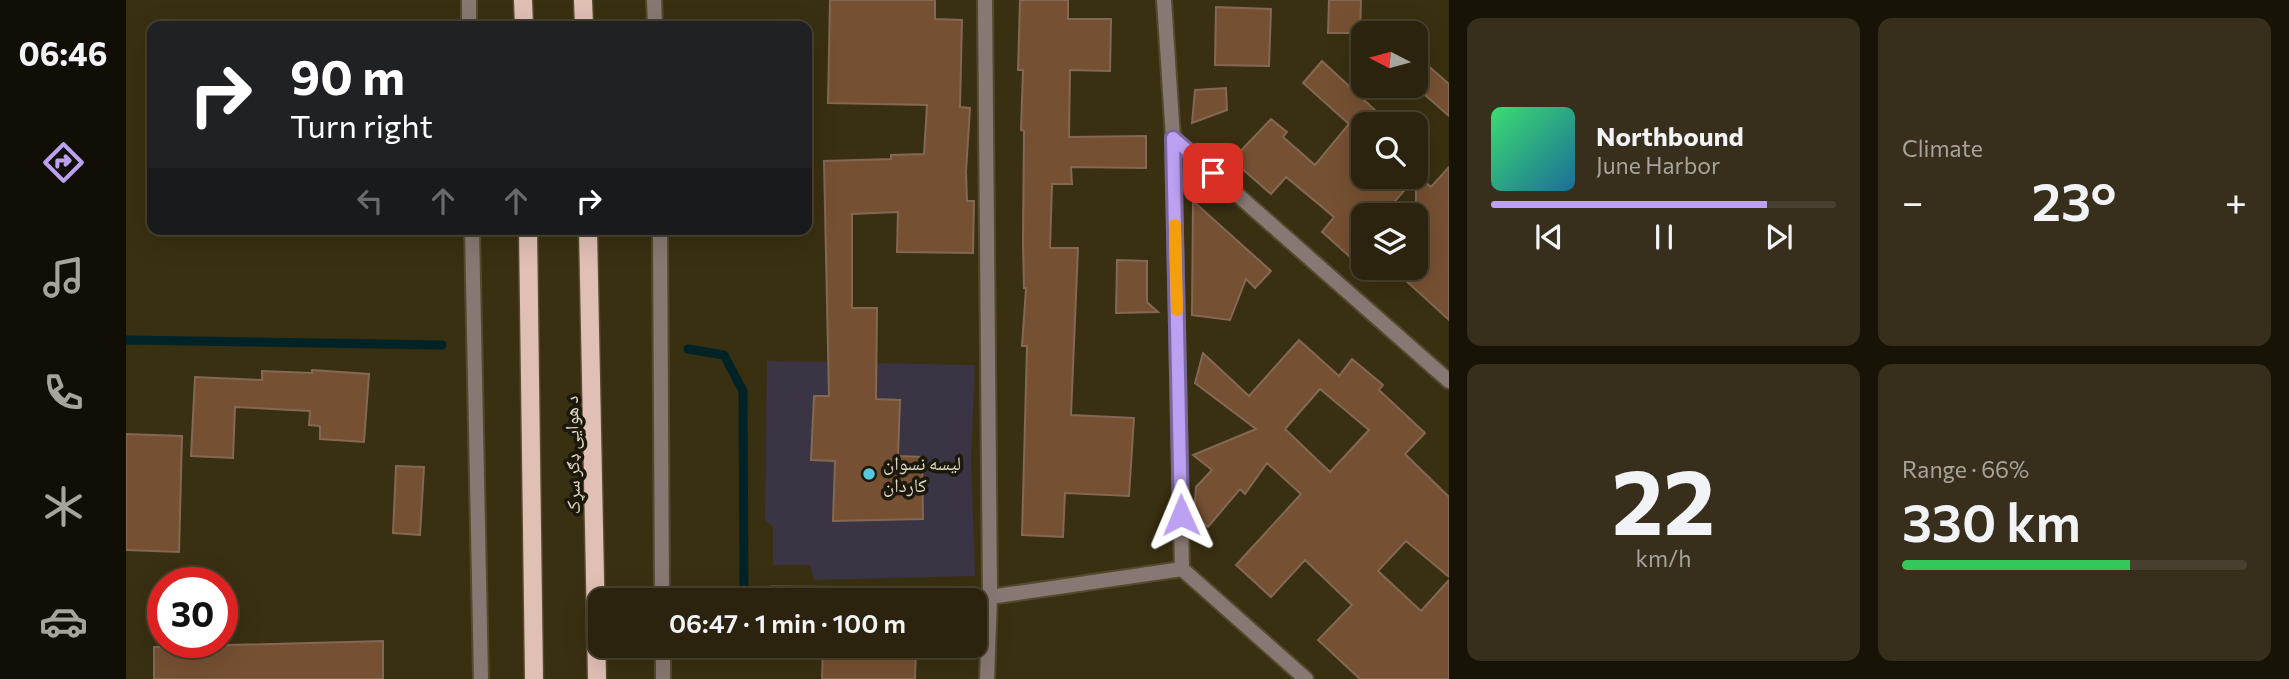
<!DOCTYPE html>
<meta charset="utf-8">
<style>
body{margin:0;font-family:Commissioner,"Noto Naskh Arabic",sans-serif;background:#372f1b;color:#f1f3f6;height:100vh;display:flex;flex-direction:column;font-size:26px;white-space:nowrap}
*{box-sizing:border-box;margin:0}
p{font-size:23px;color:#a6a49d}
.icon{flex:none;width:38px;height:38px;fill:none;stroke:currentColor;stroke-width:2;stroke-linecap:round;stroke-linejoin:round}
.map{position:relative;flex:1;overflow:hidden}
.side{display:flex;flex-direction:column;gap:18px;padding:18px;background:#181307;width:840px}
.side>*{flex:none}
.guide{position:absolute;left:21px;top:21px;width:665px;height:214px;border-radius:14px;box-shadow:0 7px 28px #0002,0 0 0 2px #47402e;background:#202124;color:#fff;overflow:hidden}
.needle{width:46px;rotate:276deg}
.controls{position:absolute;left:1225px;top:21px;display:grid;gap:14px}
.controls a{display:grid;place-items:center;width:77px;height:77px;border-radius:14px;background:#2b230d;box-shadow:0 7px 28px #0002,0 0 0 2px #47402e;font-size:35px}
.speed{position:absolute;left:21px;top:567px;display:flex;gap:14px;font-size:35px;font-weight:700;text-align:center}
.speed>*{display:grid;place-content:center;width:91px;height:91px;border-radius:50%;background:#2b230d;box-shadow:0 7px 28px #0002,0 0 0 2px #47402e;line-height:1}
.speed .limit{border:10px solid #d22;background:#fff;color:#111}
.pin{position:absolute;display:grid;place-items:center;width:60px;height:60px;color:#fff;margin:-30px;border-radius:14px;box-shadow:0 4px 10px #0006}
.me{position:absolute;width:77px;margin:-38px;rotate:359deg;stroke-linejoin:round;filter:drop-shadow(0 0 5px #0008)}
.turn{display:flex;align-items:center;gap:24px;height:147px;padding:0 28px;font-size:32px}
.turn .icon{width:91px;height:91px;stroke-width:2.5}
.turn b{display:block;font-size:49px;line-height:60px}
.lanes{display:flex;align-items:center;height:66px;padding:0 28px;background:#0003;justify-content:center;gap:35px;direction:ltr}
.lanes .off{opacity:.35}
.big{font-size:52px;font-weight:600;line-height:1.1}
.side .card{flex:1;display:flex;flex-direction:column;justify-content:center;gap:10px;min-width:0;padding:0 24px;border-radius:14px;background:#372f1b}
.side .dial{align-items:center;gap:0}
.dial b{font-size:91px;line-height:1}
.song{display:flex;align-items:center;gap:21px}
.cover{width:84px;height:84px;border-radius:10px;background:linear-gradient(135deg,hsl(140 70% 55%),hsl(200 70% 35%))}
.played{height:7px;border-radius:4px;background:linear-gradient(90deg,#bca0f2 80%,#47402e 80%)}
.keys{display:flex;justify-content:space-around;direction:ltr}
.heat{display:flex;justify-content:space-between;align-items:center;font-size:38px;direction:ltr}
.charge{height:10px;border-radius:5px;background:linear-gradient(90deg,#34c759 66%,#47402e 0)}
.side .tiles{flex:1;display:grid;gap:18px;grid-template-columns:repeat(2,1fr)}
.trip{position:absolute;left:462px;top:588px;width:399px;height:70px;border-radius:14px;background:#2b230d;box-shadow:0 7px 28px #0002,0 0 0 2px #47402e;font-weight:600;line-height:70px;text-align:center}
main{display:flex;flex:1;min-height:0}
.tab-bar{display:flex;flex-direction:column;width:126px;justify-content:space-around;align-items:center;background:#110e05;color:#a6a49d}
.tab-bar .icon{width:49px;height:49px}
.tab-bar .selected{color:#bca0f2}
.tab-bar b{font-size:32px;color:#f1f3f6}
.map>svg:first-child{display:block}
</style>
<main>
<nav class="tab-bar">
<b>06:46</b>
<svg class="icon selected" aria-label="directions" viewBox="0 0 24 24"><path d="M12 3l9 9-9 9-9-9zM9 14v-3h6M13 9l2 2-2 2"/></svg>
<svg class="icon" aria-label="music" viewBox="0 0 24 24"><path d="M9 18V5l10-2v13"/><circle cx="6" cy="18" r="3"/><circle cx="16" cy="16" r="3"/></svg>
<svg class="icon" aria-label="phone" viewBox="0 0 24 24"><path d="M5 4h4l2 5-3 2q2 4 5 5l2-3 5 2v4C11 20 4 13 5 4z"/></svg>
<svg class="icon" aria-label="climate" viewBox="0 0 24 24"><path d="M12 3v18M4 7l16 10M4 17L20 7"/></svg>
<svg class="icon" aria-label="car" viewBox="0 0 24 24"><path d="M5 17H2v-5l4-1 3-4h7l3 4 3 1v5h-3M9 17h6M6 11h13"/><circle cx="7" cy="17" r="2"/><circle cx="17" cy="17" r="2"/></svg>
</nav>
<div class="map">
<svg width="1323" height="679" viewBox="0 0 1323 679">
<rect width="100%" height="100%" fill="#392f11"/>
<path fill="#3b3445" d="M641 361 849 365 845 459 849 576 688 580 684 565H647V527L639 520Z"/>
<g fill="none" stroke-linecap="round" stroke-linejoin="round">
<path stroke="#002328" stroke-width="9" d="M0 340 316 345
M562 349 598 355 617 391 618 596"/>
</g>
<path fill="#765032" stroke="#846853" stroke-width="2" fill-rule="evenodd" d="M704 0H809V19L836 20 834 107 844 108 840 172 841 201H848L847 253 771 252 772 212 726 214V308H751L750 399 774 400 772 456 796 457 797 519 707 521 709 461 685 460 688 396H703L698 161 765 159V155L798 154 801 105 702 103Z
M894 0H942V19H985L984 71 944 70 943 137 1020 136V168L945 167 946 184H926L924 248H952L945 415 1008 418 1003 496 939 493 937 537 896 535 901 346H896L900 288H898L897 243 898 131 895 130 897 70H892Z
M1203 0H1235L1234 33H1202Z
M1090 7 1145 9 1143 66 1089 65Z
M1290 55 1323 84V116L1290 87Z
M1196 61 1264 124H1237V177H1290V174L1305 187 1323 167V320L1266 268H1290V177L1257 215H1237V239L1223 256 1196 232 1208 217 1160 177 1145 194 1106 160 1145 119 1161 132 1157 137 1189 165 1223 124 1177 83Z
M1100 88 1101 110 1066 123 1069 90Z
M1067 201 1145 271 1129 288 1120 279 1104 320 1066 315Z
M991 260 1021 261V302L1032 312 990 313Z
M1173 340 1213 376 1226 359 1257 385 1253 390 1299 433 1279 454 1323 497V577L1280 541 1252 571 1295 611 1323 580V679H1234L1192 640 1226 605 1179 560 1145 597 1110 565 1175 494 1141 463 1119 494 1114 489 1082 527 1068 517 1070 487 1086 470 1067 455 1130 429 1069 383 1077 353 1123 396ZM1194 389 1243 430 1204 472 1159 429Z
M186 370 243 374 238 442 194 439V426L183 425 184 411 109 407 107 458 65 456 69 377 136 380V371L186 373Z
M0 434 56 436 53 552 0 550Z
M270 466 298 467 294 535 267 533Z
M257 641V679H28V647Z
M697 646H790L789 679H696Z"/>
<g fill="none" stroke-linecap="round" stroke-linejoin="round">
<defs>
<path id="minor" d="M343 0V26
M859 0 864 597 1056 569
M1038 0 1047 138 1056 569 1180 679
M1047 138 1323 381
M346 229 355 679
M646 594 864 597 861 679"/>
<path id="tertiary" d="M528 0 529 26
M534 229 536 600
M537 646V679"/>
<path id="primary" d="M397 0 398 26
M457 0 458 26
M402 229 408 679
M462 229 471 679"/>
</defs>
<use href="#minor" stroke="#544a2e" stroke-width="18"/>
<use href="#tertiary" stroke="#544a2e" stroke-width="18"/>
<use href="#primary" stroke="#544a2e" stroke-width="21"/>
<use href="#minor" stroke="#887873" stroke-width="14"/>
<use href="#tertiary" stroke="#887873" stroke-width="14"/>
<use href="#primary" stroke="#e0bfb5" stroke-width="18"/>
</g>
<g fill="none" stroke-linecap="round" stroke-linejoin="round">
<defs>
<path id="route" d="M1055 515 1047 138 1087 173"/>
</defs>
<use href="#route" stroke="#7a689d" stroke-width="18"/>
<use href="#route" stroke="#bca0f2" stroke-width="12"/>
<path stroke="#f59e0b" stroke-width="12" d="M1049 225 1051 310"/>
</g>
<circle fill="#55cade" stroke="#1c180b" stroke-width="2.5" cx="743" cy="474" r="7"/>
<g text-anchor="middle" stroke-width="7" stroke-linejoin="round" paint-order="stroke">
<g font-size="19" fill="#dfd9c8" stroke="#1c180b">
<text transform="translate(446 455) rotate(-91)" y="7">د هوایی ډګر سړک</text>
</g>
<g font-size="19" fill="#dfd9c8" stroke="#1c180b" text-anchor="start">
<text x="757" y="470">لیسه نسوان<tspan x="757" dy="22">کاردان</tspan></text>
</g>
</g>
</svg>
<div class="controls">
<a><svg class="needle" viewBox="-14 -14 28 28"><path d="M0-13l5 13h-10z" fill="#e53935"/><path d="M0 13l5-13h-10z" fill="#a6a49d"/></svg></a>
<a><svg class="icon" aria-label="search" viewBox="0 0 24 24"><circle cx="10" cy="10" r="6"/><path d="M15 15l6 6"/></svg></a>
<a><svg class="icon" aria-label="layers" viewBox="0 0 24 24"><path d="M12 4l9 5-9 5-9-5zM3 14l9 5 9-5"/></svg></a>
</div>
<div class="speed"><div class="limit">30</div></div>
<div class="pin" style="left:1087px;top:173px;background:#d93025"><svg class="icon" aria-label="arrive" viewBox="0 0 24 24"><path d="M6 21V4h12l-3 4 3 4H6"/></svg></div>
<svg class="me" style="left:1055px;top:515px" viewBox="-20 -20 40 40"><path d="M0-17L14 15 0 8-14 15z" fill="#bca0f2" stroke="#fff" stroke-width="4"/></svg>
<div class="trip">06:47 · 1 min · 100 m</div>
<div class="guide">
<div class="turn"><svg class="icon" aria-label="right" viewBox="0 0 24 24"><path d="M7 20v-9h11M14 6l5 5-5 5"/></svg><div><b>90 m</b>Turn right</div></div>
<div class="lanes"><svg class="icon off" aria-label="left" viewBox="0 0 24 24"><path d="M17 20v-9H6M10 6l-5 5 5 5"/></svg><svg class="icon off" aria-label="ahead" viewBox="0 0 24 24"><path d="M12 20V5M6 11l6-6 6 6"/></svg><svg class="icon off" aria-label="ahead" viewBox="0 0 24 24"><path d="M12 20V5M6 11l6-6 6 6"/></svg><svg class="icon" aria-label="right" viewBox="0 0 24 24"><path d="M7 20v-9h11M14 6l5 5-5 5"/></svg></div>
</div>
</div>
<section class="side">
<div class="tiles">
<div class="card">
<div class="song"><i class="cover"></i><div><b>Northbound</b><p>June Harbor</p></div></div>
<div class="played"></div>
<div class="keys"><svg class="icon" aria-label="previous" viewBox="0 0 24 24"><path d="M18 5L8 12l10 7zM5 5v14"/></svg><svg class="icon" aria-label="pause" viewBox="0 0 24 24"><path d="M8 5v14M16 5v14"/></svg><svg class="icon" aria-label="next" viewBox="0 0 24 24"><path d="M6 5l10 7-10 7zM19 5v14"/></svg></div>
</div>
<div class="card"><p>Climate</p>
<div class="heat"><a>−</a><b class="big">23°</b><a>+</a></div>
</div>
<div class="card dial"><b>22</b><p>km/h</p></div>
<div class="card"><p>Range · 66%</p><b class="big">330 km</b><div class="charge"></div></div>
</div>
</section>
</main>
